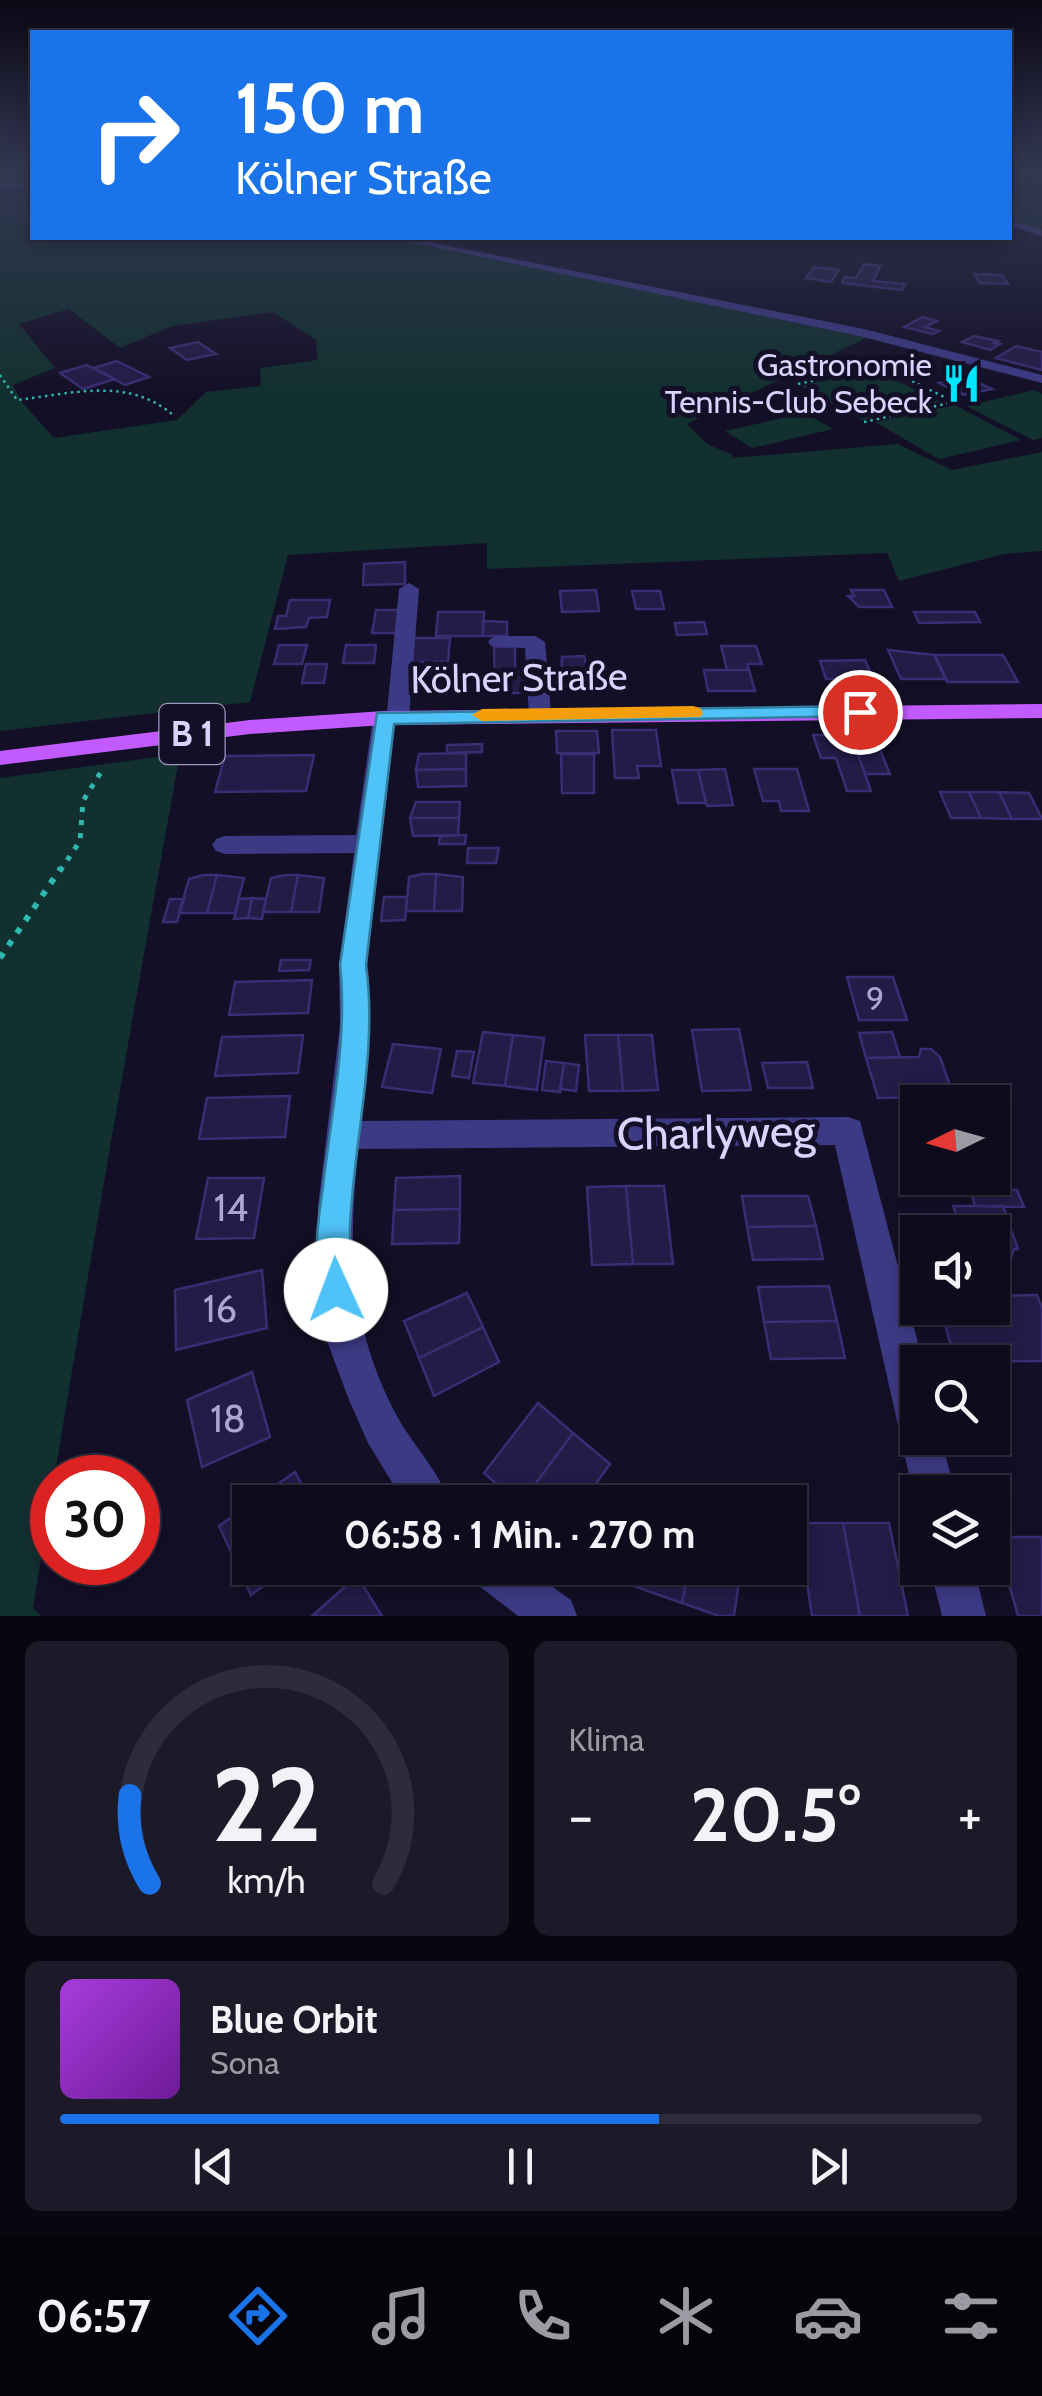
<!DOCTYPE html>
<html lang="de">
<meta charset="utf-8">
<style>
body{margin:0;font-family:Cabin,sans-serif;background:#1c1929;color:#f1f3f6;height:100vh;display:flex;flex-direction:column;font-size:38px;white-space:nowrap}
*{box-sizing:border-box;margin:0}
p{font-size:32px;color:#9b9ba3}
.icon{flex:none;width:55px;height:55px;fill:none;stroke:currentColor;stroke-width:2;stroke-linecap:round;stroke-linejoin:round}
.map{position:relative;height:1616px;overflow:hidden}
.side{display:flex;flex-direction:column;gap:25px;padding:25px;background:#08060f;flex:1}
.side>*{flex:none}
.top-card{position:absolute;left:30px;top:30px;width:982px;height:210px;border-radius:0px;box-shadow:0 5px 15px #0003,0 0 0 2px #2e2b3b;background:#1a73e8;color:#fff;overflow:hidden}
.needle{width:65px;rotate:265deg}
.fabs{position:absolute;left:900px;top:1085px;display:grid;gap:20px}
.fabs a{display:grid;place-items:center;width:110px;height:110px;border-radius:0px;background:#0e0b1c;box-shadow:0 5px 15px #0003,0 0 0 2px #2e2b3b;font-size:50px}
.speed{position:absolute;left:30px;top:1455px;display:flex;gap:20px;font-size:50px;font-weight:700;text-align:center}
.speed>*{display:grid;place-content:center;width:130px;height:130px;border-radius:50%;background:#0e0b1c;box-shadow:0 5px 15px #0003,0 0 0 2px #2e2b3b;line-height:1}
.speed .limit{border:15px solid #d22;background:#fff;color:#111}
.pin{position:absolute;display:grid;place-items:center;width:85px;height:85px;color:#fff;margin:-42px;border:5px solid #fff;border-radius:50%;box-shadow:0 2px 10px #0007}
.me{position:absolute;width:110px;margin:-55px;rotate:358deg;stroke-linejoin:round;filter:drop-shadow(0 0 8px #0008)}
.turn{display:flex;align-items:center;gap:35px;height:210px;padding:0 40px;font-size:45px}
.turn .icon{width:130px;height:130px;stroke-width:2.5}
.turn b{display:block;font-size:70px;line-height:85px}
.big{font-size:75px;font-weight:800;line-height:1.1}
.side .card{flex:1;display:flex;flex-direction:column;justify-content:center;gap:15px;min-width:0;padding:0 35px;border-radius:15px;background:#1c1929}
.side .dial{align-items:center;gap:0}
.dial svg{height:260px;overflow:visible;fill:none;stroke:#2e2b3b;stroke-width:7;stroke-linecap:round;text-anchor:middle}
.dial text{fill:#f1f3f6;stroke:none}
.song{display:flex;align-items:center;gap:30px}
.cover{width:120px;height:120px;border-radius:15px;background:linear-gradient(135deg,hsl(280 70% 55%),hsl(280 70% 35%))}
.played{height:10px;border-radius:5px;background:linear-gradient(90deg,#1a73e8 65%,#2e2b3b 65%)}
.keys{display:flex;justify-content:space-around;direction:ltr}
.heat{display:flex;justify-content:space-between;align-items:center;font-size:55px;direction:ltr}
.side .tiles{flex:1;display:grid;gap:25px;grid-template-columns:1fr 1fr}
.card:last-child{grid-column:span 2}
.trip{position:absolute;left:232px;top:1485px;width:575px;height:100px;border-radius:0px;background:#0e0b1c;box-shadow:0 5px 15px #0003,0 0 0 2px #2e2b3b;font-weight:800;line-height:100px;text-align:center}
.tab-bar{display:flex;height:160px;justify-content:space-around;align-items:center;background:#06040b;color:#9b9ba3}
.tab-bar .icon{width:70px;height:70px}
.tab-bar .on{color:#1a73e8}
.tab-bar b{font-size:45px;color:#f1f3f6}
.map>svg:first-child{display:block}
</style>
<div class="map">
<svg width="1042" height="1616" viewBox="0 0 1042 1616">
<rect width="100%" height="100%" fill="#130f26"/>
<path fill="#12302f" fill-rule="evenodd" d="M0 170H32V238H401L866 338 687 424 707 444 733 455 732 458 897 444 952 470 1042 452V551L1004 554 899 581 887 553 487 569V543L288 555 250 702 0 731ZM69 309 120 348 172 326 273 312 316 340 318 360 260 368 261 386 206 392 177 420 54 438 21 401 13 385 55 368 19 324Z
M1010 170 1042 179V231L1010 221Z
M876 370 940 402 862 420 801 386Z
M1034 390 1042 394V438L1033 440 966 406Z
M955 405 1021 440 939 459 875 422Z
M805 413 833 429 752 448 725 431Z
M180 754C128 1038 79 1324 33 1608L41 1616H0V778Z"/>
<path fill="#241b47" stroke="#3b2d73" stroke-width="2.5" d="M864 264 880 266 873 281 905 284 902 290 842 283 845 277 856 278Z
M814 267 839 270 831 282 806 278Z
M975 274 1002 275 1008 284 980 283Z
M922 317 937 321 924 327 939 331 933 334 904 327Z
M974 336 998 341 994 343 1000 344 990 350 962 342Z
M198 342 216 354 187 360 170 348Z
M1016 346 1042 352V370L996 358Z
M117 361 149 377 125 385 93 368Z
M86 365 93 368 115 379 83 389 60 373Z
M966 377 992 389 964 395 939 383Z
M405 562V584L363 585 364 564Z
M596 590 599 611 562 612 560 591Z
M851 590H884L892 607H859L848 596H854Z
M632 591H660L664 609H636Z
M290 600H330L327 617 309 618 306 627 275 629 278 616H286Z
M376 610H400L397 633H372Z
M438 612H484L483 636H436Z
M914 612H975L980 622 919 623Z
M483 621 507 622V636H483Z
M704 622 707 634 677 635 675 623Z
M412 638H450L448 662H409Z
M279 645H307L302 664H274Z
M346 645H376L374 663H343Z
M721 646H756L762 664H747L749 670H727Z
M494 647H515V671H528L529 693H495Z
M888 650 935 655 946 679H901Z
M934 655H1003L1018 682H947Z
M584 656 593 691 561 690 562 657Z
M865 660 873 678 826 679 820 661Z
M306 664H327L324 683H302Z
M704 670H749L755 691H708Z
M612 730H656L661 766H637L639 778H615Z
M556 731H597L599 753H557Z
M813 735H851L871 791H847L836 758H821Z
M851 735H874L890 774H865Z
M482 744V752L447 753V745Z
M466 753V769L416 770 419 754Z
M561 754H594V793H562Z
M314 755 306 791 215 792 225 756Z
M466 769V786L418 787 416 770Z
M725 769 733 805 707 806 698 770Z
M754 769H797L809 811H781L779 801H763Z
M672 770H698L706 803H678Z
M940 792H969L981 818H951Z
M969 792H999L1012 819 981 818Z
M999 792 1029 793 1042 819H1012Z
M416 802H460L459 818H410Z
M410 818H459L458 835 413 836Z
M466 835 465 844H439L440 836Z
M468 848H499L496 863H467Z
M422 874H436L434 911H406L409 877Z
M436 874 463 877 462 911H434Z
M203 875H217L207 913H179L189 879Z
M217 875 244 878 235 913H207Z
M285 875H298L291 912H263L271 878Z
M298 875 324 878 319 912H291Z
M384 897H407L405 920 381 921Z
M252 898 266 899 262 919 248 918Z
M252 898 248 918 234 919 239 899Z
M170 899H184L177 922H163Z
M281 960H311L309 970 279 971Z
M847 977H893L907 1020H859Z
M312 980 308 1013 229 1015 235 982Z
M739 1029 751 1090 702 1091 692 1030Z
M483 1032 513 1035 505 1086 473 1083Z
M892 1032 900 1057 866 1058 859 1033Z
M303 1035 298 1073 215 1076 222 1037Z
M513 1035 544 1038 537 1090 505 1086Z
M585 1035H618L623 1091H589Z
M618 1035H652L658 1090 623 1091Z
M393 1044 441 1049 432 1093 382 1087Z
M921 1049H931L940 1057 954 1097 878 1098 866 1058 919 1057Z
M457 1051 474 1052 469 1078 452 1076Z
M546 1061 564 1063 560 1092 542 1090Z
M807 1062 813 1088H768L762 1063Z
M564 1063 579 1065 576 1091 560 1089Z
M290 1096 285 1137 199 1139 207 1098Z
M460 1176V1209L394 1210 396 1178Z
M208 1178H264L254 1238 196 1239Z
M626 1186 633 1264 592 1265 587 1187Z
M626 1186H664L673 1264H633Z
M970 1190H1017L1024 1207 975 1206Z
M742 1196H808L816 1226 747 1227Z
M953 1206H1003L1018 1249H1014L1010 1261H992V1232H949L946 1222H953L957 1217Z
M460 1209 459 1243 392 1244 394 1210Z
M816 1226 823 1259 753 1260 747 1227Z
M262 1270 267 1328 176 1350 175 1290Z
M829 1286 837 1321 764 1322 758 1287Z
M467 1293 483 1327 419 1358 404 1321Z
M1037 1295 1042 1308V1361L956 1362 940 1308H992V1296Z
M837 1321 845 1358 771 1359 764 1322Z
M483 1327 499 1362 434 1396 419 1358Z
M252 1372 270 1437 202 1467 187 1400Z
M538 1403 573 1433 522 1502H517L484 1473Z
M573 1433 610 1464 583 1502H522Z
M295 1472 311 1502H252Z
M653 1486 700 1502H649Z
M250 1504V1568H288L251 1595 219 1526Z
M798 1523H843L860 1616H812Z
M843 1523H889L908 1616H860Z
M996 1537H1042V1616H1018Z
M636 1568H689L682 1603 633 1586Z
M689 1568H741L734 1616H719L682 1603Z
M357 1576 382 1616H312Z"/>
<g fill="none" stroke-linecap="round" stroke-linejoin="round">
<path stroke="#2fb8b0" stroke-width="2.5" stroke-dasharray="2.5 4" stroke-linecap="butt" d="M0 375 17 400C70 394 128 376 173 415
M948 381 943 379 956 376
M798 384 882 366 877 364 886 359
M864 422 954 402 882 366"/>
<path stroke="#2fb8b0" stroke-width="5" stroke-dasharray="5 8" stroke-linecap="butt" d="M60 871 80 841 83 801 104 767"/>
<path stroke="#2fb8b0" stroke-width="6" stroke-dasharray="6 9" stroke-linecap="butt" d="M0 958 61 868"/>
<path fill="#3d3a85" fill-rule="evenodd" d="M0 183H32V189H0Z
M1010 220 1042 230V236L1010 226Z
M391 238H410L864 329 1042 375V383L863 337Z
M409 583 419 589 409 717 406 722 395 723 367 965 370 1025 361 1121 848 1117 860 1121 923 1362H918V1438H941L955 1492H918V1503L913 1492 835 1145 358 1149C348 1249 349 1327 398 1418 414 1446 439 1472 450 1502H404L368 1443 349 1400 327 1341 317 1286 318 1206 340 1025 339 965 354 853 225 854 216 851 212 845 216 839 225 836 356 835 373 718 376 713 387 712 399 589Z
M498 636H535L545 642 551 714 548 719H532L529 714 525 648 491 646 488 642 491 638Z
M468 1568H526L571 1600 577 1616H518L475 1583Z
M930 1568H974L986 1616H942Z"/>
<path fill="#c25bff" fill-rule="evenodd" d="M1042 704V718L384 725 250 734 0 765V751L250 720 384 711Z"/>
</g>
<linearGradient id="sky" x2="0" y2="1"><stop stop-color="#0a0815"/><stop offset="0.43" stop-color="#333752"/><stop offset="1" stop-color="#333752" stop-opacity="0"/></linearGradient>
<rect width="1042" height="396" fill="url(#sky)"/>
<path fill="#4fc3f7" stroke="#337fa1" stroke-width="2.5" d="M860 706 870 712 867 716 394 724 366 965C378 1051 354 1139 350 1226 349 1251 357 1278 347 1302L336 1307 324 1302C310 1269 318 1222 323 1187 331 1114 348 1038 340 965L377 713Z"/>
<path fill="#f59e0b" d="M693 706 700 708 703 713 700 717 482 721 472 715 482 709Z"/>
<defs>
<symbol id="restaurant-bare" viewBox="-9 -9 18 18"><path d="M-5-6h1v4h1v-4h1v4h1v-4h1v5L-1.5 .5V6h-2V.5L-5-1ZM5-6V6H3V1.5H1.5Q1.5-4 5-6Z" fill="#00e5ff" stroke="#130f26" stroke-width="2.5" paint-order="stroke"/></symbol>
</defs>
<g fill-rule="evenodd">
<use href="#restaurant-bare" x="934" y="356" width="55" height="55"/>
</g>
<g text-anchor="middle" stroke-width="10" stroke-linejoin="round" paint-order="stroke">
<g font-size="32" fill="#d9d4ff" stroke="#130f26" text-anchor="end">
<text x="932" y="376">Gastronomie<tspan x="932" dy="37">Tennis-Club Sebeck</tspan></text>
</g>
<g font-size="32" fill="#aca6d1">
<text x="875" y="1009">9</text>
</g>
<rect fill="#130f26" stroke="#9e99be" stroke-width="2.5" x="159.5" y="704" width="65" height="60" rx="8"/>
<g font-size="35" font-weight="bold" fill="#d9d4ff">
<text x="192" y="746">B 1</text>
</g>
<g font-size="38" fill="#d9d4ff" stroke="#130f26">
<text transform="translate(519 678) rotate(-1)" y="13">Kölner Straße</text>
</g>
<g font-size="38" fill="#aca6d1">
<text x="231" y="1221">14</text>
<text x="220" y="1322">16</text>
<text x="228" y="1432">18</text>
</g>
<g font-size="45" fill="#d9d4ff" stroke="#130f26">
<text transform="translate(716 1132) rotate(-1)" y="16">Charlyweg</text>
</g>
</g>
</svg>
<div class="fabs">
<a><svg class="needle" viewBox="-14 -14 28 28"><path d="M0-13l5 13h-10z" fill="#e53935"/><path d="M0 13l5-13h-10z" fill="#9b9ba3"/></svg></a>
<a><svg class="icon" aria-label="sound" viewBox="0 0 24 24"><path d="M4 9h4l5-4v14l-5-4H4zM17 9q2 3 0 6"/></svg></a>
<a><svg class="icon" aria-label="search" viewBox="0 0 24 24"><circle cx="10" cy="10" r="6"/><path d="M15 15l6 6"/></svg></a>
<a><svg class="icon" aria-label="layers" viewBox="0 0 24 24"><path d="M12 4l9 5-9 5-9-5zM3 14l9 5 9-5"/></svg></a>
</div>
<div class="speed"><div class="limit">30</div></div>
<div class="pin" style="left:860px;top:712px;background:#d93025"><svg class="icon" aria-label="arrive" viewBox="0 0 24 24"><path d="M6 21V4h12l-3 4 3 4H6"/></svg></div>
<svg class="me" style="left:336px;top:1290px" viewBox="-20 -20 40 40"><circle r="19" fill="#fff"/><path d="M0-13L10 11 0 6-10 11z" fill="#4fc3f7"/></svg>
<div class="trip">06:58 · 1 Min. · 270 m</div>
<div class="top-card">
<div class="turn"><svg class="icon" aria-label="right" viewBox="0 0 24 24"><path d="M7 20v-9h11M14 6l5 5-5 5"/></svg><div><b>150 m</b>Kölner Straße</div></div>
</div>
</div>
<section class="side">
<div class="tiles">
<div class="card dial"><svg viewBox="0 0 100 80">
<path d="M14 69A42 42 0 1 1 86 69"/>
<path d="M14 69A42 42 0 0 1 8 42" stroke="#1a73e8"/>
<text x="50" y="56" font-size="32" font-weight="700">22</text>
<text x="50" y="72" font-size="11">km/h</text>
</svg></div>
<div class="card"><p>Klima</p>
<div class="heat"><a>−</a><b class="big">20.5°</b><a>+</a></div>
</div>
<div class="card">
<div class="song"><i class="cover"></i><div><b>Blue Orbit</b><p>Sona</p></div></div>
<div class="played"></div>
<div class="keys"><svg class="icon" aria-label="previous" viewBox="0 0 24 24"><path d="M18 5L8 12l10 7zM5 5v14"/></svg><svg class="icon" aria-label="pause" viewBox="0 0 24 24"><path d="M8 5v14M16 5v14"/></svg><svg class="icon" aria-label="next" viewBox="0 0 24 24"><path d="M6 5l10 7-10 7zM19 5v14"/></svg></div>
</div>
</div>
</section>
<nav class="tab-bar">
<b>06:57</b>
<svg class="icon on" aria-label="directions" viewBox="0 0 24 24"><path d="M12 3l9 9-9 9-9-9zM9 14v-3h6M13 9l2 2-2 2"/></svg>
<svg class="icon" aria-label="music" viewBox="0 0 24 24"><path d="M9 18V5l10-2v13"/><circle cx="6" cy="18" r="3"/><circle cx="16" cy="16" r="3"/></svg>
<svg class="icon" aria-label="phone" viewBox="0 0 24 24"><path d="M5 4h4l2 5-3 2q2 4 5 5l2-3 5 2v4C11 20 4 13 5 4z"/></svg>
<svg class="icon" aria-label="climate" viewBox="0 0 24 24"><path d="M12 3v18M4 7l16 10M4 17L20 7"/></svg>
<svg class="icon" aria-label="car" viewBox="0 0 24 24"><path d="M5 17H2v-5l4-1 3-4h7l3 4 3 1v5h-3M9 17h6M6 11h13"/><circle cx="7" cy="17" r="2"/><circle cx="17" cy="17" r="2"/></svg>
<svg class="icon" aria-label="filters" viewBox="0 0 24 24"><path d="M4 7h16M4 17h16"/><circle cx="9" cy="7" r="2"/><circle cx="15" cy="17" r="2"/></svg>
</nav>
